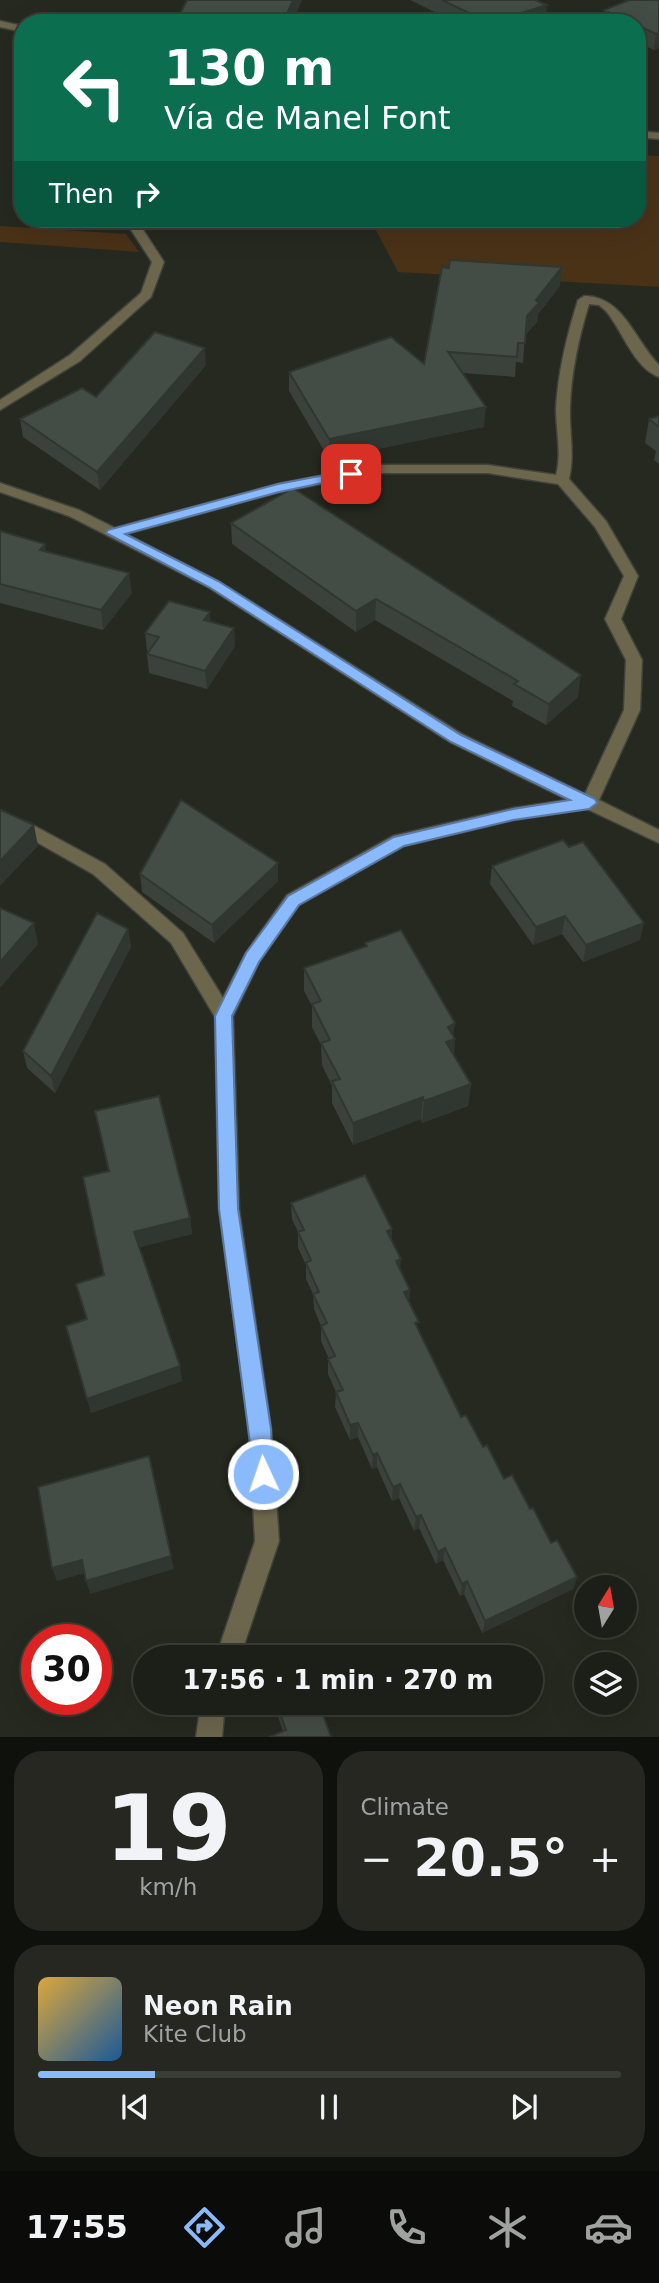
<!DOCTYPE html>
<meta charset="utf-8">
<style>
body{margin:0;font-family:"DejaVu Sans",sans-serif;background:#252720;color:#f1f3f6;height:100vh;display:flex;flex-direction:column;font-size:26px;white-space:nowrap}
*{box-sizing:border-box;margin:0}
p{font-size:23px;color:#a0a2a1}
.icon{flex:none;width:38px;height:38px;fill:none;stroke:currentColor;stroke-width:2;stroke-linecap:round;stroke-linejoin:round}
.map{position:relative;height:1737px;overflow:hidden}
.details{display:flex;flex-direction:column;gap:14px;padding:14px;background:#0f110d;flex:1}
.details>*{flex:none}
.banner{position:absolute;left:14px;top:14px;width:632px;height:214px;border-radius:28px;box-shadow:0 7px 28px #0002,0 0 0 2px #3a3d36;background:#0b6e4f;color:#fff;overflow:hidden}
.needle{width:46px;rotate:11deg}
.tools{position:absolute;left:574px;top:1575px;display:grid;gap:14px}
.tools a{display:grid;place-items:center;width:63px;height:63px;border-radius:50%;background:#1c1f17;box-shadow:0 7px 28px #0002,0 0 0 2px #3a3d36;font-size:35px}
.speed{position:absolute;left:21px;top:1624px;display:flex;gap:14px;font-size:35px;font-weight:700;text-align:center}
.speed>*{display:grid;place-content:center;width:91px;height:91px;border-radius:50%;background:#1c1f17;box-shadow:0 7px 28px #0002,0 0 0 2px #3a3d36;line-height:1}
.speed .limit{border:10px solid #d22;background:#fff;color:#111}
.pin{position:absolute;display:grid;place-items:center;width:60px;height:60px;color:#fff;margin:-30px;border-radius:14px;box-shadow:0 4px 10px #0006}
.me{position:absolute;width:77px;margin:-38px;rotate:357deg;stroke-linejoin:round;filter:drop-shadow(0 0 5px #0008)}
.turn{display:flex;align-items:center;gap:24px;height:147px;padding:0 35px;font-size:32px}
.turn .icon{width:91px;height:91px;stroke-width:2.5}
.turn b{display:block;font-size:49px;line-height:60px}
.then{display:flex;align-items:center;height:66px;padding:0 35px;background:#0003;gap:14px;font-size:26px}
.big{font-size:52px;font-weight:700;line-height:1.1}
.details .widget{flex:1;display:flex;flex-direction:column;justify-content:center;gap:10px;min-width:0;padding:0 24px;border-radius:28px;background:#252720}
.details .dial{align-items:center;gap:0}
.dial b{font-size:91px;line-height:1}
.song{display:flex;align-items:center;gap:21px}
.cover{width:84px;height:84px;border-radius:10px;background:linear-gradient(135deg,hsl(40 70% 55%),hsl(210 70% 35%))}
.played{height:7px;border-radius:4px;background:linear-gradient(90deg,#8abafc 20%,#3a3d36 20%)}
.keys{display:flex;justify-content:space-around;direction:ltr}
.heat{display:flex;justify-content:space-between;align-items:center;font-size:38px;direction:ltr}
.details .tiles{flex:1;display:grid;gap:14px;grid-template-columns:1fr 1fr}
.widget:last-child{grid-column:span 2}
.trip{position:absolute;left:133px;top:1645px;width:410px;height:70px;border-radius:35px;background:#1c1f17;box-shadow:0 7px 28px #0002,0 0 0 2px #3a3d36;font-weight:700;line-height:70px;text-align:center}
.menu{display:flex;height:112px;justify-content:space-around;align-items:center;background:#0b0c09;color:#a0a2a1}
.menu .icon{width:49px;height:49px}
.menu .current{color:#8abafc}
.menu b{font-size:32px;color:#f1f3f6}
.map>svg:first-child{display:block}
</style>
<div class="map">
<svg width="659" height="1737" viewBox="0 0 659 1737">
<rect width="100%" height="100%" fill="#26291f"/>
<path fill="#4a3217" d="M637 155 659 156V287L398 272 370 219H637Z
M0 226 126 234 139 252 0 242Z"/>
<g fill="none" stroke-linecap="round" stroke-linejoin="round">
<defs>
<path id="minor" d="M0 21 23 26V32L0 27Z
M637 131 659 133V139L637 137Z
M124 219H136L164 262 151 297 80 361 0 410V400L70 355 141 293 152 262Z
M584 296C623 296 634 339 659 365V377C634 368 622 330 606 311L599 305 589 304C579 337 571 372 570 407 569 432 575 455 569 479L606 521 638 576 621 619 642 660 640 710 599 800 659 830V843L587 809 513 820 404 846 299 905 259 962 233 1016 239 1209 271 1429 279 1541 240 1657H216L255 1541 249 1429 219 1209 215 1017 171 943 93 874 17 831 0 826V813L29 823 105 864 183 933 223 998 246 953 287 895 393 836 513 808 568 800 450 742 208 587 69 516 0 492V483L79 510 115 528 278 484 376 465H488L556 475C562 453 556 431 556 409 558 372 567 335 578 300ZM376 473H488L558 484 595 527 624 576 605 619 626 660 624 710 585 794 462 734 218 581 126 534 279 492Z
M201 1703H225L222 1737H196Z"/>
</defs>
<use href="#minor" stroke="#41443b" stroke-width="3"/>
<use href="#minor" fill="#6c664d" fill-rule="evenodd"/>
</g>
<path fill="#3a423b" d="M302 0 292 23H179V16Z
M410 0H535L546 21 539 23H457Z
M659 0V48L654 50 637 42V23H603L604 10Z
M560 286 538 314 537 322 525 335 523 363 516 362 515 377 462 373 484 427 329 459 289 391V372L424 364Z
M206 365 100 490 23 437 20 419Z
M659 416V464L654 460 656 451 645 443 649 419Z
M231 523 578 697 546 725 512 706 513 701 375 620 356 632 232 544Z
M0 531 46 551 132 593 103 630 0 603Z
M210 622 234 628 235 646 207 689 149 673 147 654 149 652 147 651 145 633Z
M492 866 640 940 583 962 562 934 533 945 490 884Z
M140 874 278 881 214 943 142 892Z
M128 929 131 947 55 1093 27 1068 23 1051Z
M365 943 455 1023 453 1036 455 1039 454 1055 471 1084 468 1106 422 1123 421 1119 353 1145 332 1103V1086L322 1065 321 1045 312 1027V1006L304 991V968L365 947Z
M95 1111 190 1218 192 1234 140 1247 182 1381 91 1413 66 1326 86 1319 76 1284 104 1275 108 1171Z
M291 1203 392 1229V1240L401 1271 410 1290 409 1302 418 1330 461 1417 504 1479 530 1509 551 1543 577 1577 573 1589 482 1633 464 1594 460 1596 443 1560 436 1564 419 1528 414 1531 399 1498 392 1501 377 1467 372 1469 358 1437 350 1440 335 1407 336 1392 328 1374V1359H329L321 1341V1326L314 1309 313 1294 306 1279V1265L298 1248V1232L292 1219Z
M276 1703 331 1737 283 1731 277 1714Z"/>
<path fill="#303630" d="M293 0H302L292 23H283Z
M547 5 546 21 539 23H493Z
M659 33V48L654 50 656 34Z
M562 267 560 286 538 314 537 322 525 336 527 316 536 300Z
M205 348 206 365 100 490 97 472Z
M486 407 484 427 329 459V439Z
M45 544 48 564 40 550Z
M129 573 132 593 103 630 101 610Z
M376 599 375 620 356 632V611Z
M210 612 211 630 204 620Z
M234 628 235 646 207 689 205 671Z
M581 675 578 697 546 725 549 704Z
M34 825 38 846 0 886V861Z
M278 863V881L214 943 212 925Z
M565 916 562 934 533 945 536 927Z
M34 923 38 944 0 988V962Z
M644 923 640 940 583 962 586 945Z
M128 929 131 947 55 1093 51 1076Z
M455 1023 453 1040 455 1039 453 1061 444 1065 448 1027Z
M471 1084 468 1106 422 1123 424 1101Z
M423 1097 421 1119 353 1145V1123Z
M190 1218 192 1234 137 1248 134 1232Z
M392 1229V1245L387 1231Z
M401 1259 400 1274 396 1261Z
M410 1290 409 1305 404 1292Z
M180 1366 182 1381 91 1413 87 1399Z
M358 1423V1437L350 1440V1425Z
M377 1453V1467L372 1469 373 1455Z
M400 1484 399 1498 392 1501 393 1487Z
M421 1515 419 1528 414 1531 416 1517Z
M445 1548 443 1560 436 1564 438 1552Z
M171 1556 174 1569 90 1594 86 1581Z
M82 1560 86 1573 57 1581 52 1568Z
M577 1577 573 1589 482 1633 485 1621Z
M467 1581 464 1594 460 1596 462 1584Z"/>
<path fill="#444d45" stroke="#303630" stroke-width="2" d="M187 0H293L283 23 179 16Z
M442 0H535L547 5 490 23Z
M629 0H659V33L656 34 637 25V23H632L604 10Z
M450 260 562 267 536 300 539 303 527 316 525 343H518L517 357 448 352 486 407 329 439 289 372 391 337 424 364 442 267 449 268Z
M155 332 205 348 97 472 20 419 82 388 96 397Z
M659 416V427L649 419Z
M293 488 581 675 549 704 514 684 518 681 376 599 356 611 231 523Z
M0 531 45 544 40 550 129 573 101 610 0 584Z
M169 601 210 612 204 620 234 628 205 671 147 654 159 637 145 633Z
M181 800 278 863 212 925 140 874Z
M1 810 34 825 0 861V811Z
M563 840 569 847 583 842 644 923 586 945 565 916 536 927 492 866Z
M0 908 34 923 0 962Z
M97 913 128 929 51 1076 23 1051Z
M401 930 455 1023 448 1027 455 1039 446 1042 471 1084 424 1101 423 1097 353 1123 332 1081 340 1079 321 1043 330 1040 312 1004 321 1001 304 968 367 946 365 943Z
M159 1096 190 1218 134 1232 180 1366 87 1399 66 1326 87 1319 76 1284 104 1275 83 1177 109 1171 95 1111Z
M365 1175 392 1229 387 1231 401 1259 396 1261 410 1290 404 1292 419 1322 415 1323 461 1417 466 1415 483 1447 487 1445 504 1479 512 1475 530 1509 533 1508 551 1543 557 1540 577 1577 485 1621 467 1581 462 1584 445 1548 438 1552 421 1515 416 1517 400 1484 393 1487 377 1453 373 1455 358 1423 350 1425 336 1392 343 1390 328 1359 335 1356 321 1326 327 1323 313 1294 319 1292 306 1263 311 1260 298 1232 304 1230 291 1203Z
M149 1456 171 1556 86 1581 82 1560 52 1568 38 1487Z
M276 1703H319L331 1737H269L286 1730Z"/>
<path fill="#8abafc" stroke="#5a79a4" stroke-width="2" d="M351 470 356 471V476L279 492 125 534 218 581 461 735 595 799 597 803 589 809 513 820 404 846 299 905 259 962 232 1016 238 1209 271 1429 273 1474 270 1481 263 1484 255 1481 219 1209 215 1016 246 953 288 896 394 837 513 809 570 800 451 742 209 587 106 533 108 530 278 484Z"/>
</svg>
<div class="tools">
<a><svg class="needle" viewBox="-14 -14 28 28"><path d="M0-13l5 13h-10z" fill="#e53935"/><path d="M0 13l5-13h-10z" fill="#a0a2a1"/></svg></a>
<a><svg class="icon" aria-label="layers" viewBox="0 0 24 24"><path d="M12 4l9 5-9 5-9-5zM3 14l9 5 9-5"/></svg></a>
</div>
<div class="speed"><div class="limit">30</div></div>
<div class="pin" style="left:351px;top:474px;background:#d93025"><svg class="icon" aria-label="arrive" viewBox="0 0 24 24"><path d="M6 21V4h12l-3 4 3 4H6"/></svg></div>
<svg class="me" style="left:263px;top:1474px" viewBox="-20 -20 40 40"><circle r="17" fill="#8abafc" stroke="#fff" stroke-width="3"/><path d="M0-11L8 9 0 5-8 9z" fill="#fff"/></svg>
<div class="trip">17:56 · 1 min · 270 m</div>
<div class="banner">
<div class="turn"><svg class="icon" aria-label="left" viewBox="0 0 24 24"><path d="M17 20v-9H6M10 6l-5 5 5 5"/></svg><div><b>130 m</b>Vía de Manel Font</div></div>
<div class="then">Then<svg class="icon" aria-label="right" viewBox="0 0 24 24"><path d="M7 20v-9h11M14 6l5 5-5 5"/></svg></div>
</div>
</div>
<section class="details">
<div class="tiles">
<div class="widget dial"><b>19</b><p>km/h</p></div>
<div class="widget"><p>Climate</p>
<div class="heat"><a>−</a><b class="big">20.5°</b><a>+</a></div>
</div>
<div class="widget">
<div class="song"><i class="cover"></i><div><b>Neon Rain</b><p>Kite Club</p></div></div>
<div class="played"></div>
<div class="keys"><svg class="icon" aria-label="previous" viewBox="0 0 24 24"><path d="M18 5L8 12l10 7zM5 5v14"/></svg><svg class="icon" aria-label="pause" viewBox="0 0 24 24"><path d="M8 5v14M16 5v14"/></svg><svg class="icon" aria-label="next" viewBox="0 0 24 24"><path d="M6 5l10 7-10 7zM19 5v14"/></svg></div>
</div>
</div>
</section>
<nav class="menu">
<b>17:55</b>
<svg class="icon current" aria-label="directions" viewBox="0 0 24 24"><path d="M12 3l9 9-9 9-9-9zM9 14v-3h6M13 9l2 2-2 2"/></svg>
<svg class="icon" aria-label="music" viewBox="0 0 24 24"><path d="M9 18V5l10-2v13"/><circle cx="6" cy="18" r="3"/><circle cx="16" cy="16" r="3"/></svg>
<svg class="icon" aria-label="phone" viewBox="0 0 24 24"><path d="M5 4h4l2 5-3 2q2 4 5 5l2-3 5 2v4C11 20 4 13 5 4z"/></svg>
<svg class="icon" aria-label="climate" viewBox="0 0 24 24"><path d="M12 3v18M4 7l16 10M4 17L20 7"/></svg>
<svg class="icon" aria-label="car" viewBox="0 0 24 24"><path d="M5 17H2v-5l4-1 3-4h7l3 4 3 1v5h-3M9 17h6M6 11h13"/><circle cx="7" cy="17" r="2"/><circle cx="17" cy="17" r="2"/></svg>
</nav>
